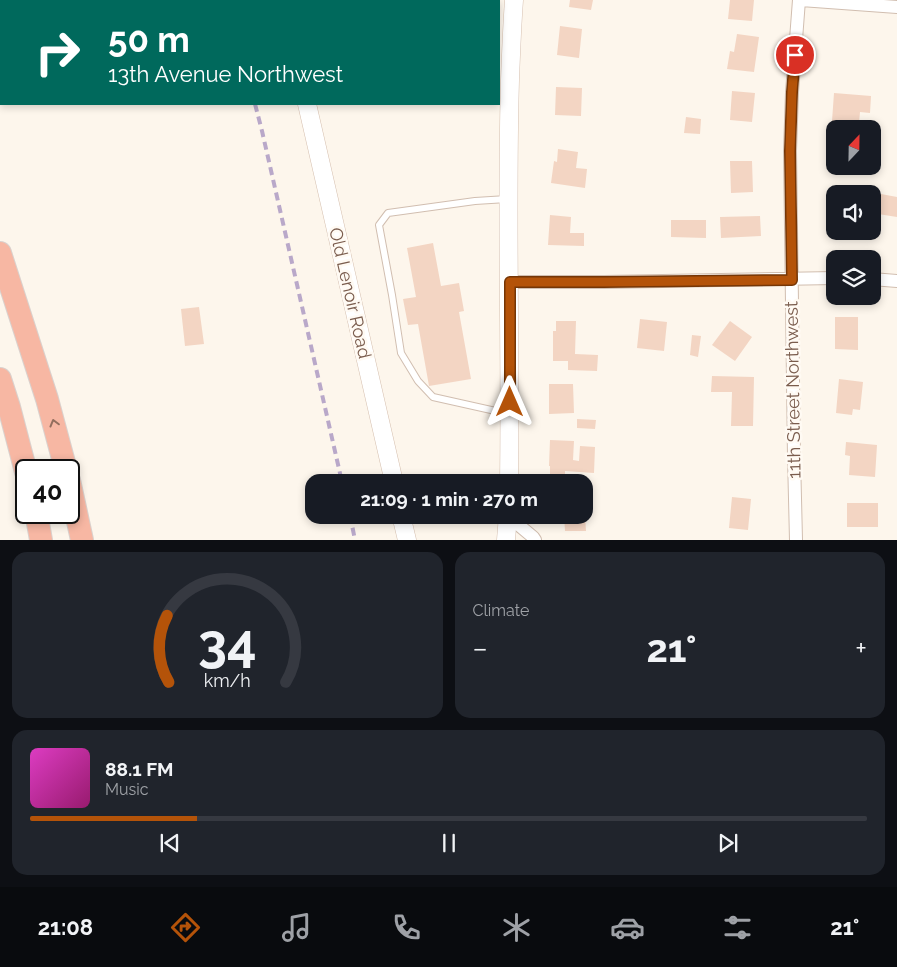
<!DOCTYPE html>
<meta charset="utf-8">
<style>
body{margin:0;font-family:Raleway,sans-serif;background:#20242c;color:#f1f3f6;height:100vh;display:flex;flex-direction:column;font-size:19px;white-space:nowrap}
*{box-sizing:border-box;margin:0}
p{font-size:16px;color:#9ea1a6}
.icon{flex:none;width:28px;height:28px;fill:none;stroke:currentColor;stroke-width:2;stroke-linecap:round;stroke-linejoin:round}
.map{position:relative;height:540px;overflow:hidden}
.drawer{display:flex;flex-direction:column;gap:12px;padding:12px;background:#0d0f14;flex:1}
.drawer>*{flex:none}
.top-card{position:absolute;left:0px;top:0px;width:500px;height:105px;box-shadow:0 2px 8px #0003;background:#00695c;color:#fff;overflow:hidden}
.needle{width:32px;rotate:22deg}
.buttons{position:absolute;left:826px;top:120px;display:grid;gap:10px}
.buttons a{display:grid;place-items:center;width:55px;height:55px;border-radius:10px;background:#171b24;box-shadow:0 2px 8px #0003;font-size:25px}
.speed{position:absolute;left:15px;top:459px;display:flex;gap:10px;font-size:25px;font-weight:700;text-align:center}
.speed>*{display:grid;place-content:center;width:65px;height:65px;border-radius:50%;background:#171b24;box-shadow:0 2px 8px #0003;line-height:1}
.speed .limit{border:2px solid #111;border-radius:8px;background:#fff;color:#111}
.pin{position:absolute;display:grid;place-items:center;width:42px;height:42px;color:#fff;margin:-21px;border:2px solid #fff;border-radius:50%;box-shadow:0 1px 5px #0007}
.me{position:absolute;width:55px;margin:-28px;rotate:0deg;stroke-linejoin:round;filter:drop-shadow(0 0 4px #0008)}
.turn{display:flex;align-items:center;gap:18px;height:105px;padding:0 25px;font-size:22px}
.turn .icon{width:65px;height:65px;stroke-width:2.5}
.turn b{display:block;font-size:35px;line-height:42px}
.big{font-size:38px;font-weight:700;line-height:1.1}
.drawer .widget{flex:1;display:flex;flex-direction:column;justify-content:center;gap:8px;min-width:0;padding:0 18px;border-radius:15px;background:#20242c}
.drawer .dial{align-items:center;gap:0}
.dial svg{height:130px;overflow:visible;fill:none;stroke:#363941;stroke-width:7;stroke-linecap:round;text-anchor:middle}
.dial text{fill:#f1f3f6;stroke:none}
.song{display:flex;align-items:center;gap:15px}
.cover{width:60px;height:60px;border-radius:8px;background:linear-gradient(135deg,hsl(310 70% 55%),hsl(320 70% 35%))}
.played{height:5px;border-radius:2px;background:linear-gradient(90deg,#b45309 20%,#363941 20%)}
.keys{display:flex;justify-content:space-around;direction:ltr}
.heat{display:flex;justify-content:space-between;align-items:center;font-size:28px;direction:ltr}
.drawer .tiles{flex:1;display:grid;gap:12px;grid-template-columns:1fr 1fr}
.widget:last-child{grid-column:span 2}
.trip{position:absolute;left:305px;top:474px;width:288px;height:50px;border-radius:15px;background:#171b24;box-shadow:0 2px 8px #0003;font-weight:700;line-height:50px;text-align:center}
.tabs{display:flex;height:80px;justify-content:space-around;align-items:center;background:#090b0e;color:#9ea1a6}
.tabs .icon{width:35px;height:35px}
.tabs .current{color:#b45309}
.tabs b{font-size:22px;color:#f1f3f6}
.map>svg:first-child{display:block}
</style>
<div class="map">
<svg width="897" height="540" viewBox="0 0 897 540">
<rect width="100%" height="100%" fill="#fdf6ec"/>
<path fill="#f3d5c3" d="M570 0H593L591 10 569 7Z
M730 0H754L752 21 728 19Z
M560 26 582 29 579 58 557 55Z
M737 34 759 37 754 72 727 69 730 51 734 52Z
M556 87 582 88 581 116 555 115Z
M732 91 755 93 752 122 730 120Z
M834 93 871 96 870 113 860 112 859 123 832 121Z
M686 117 701 119 700 134 684 133Z
M558 149 578 152 576 168 587 169 585 188 551 183 554 161 557 162Z
M730 161H752L753 192 731 193Z
M881 194 897 197V217L878 214Z
M830 203H835V231H848V237H829Z
M550 215 571 217 570 233H584V246L548 245Z
M760 216 761 236 721 238 720 217Z
M671 220H706V238L671 237Z
M433 243 441 286 459 283 464 311 459 312 471 379 429 386 418 324 408 325 403 299 416 297 407 248Z
M199 307 204 344 185 346 181 309Z
M835 317H858V350L835 349Z
M640 319 667 322 664 351 637 348Z
M556 321H576L575 354 598 355 597 371 568 370V361H553V331H556Z
M730 321 752 337 735 361 712 345Z
M692 335 701 336 698 357 690 355Z
M712 376 754 377 753 426H731L732 392H711Z
M839 379 863 382 860 410 853 409 852 415 836 413Z
M549 384H573L574 413 549 414Z
M577 419 596 420 595 429 577 428Z
M550 440 574 441 573 460 579 461 580 446 595 447 594 473 565 471V478L550 477V466H549Z
M846 442 877 445 875 477 849 475 850 456 845 455Z
M732 497 751 499 748 530 729 528Z
M847 503H878V527H847Z
M564 515H585L586 531H565Z"/>
<g fill="none" stroke-linecap="round" stroke-linejoin="round">
<defs>
<path id="lane" d="M507 199 475 201 388 213 379 225 392 295 401 353 418 381 433 397 509 414"/>
<path id="street" d="M801 0 897 7
M872 279 897 281
M509 282H604L835 278
M508 516 533 537 535 540
M796 540 794 457 790 151 792 92 799 0"/>
<path id="secondary" d="M279 0 280 1
M307 104 394 482
M509 482C511 348 506 214 510 80 511 53 512 27 514 0
M401 515 407 540
M506 540 508 515"/>
<path id="highway" d="M0 253 47 399 66 470
M0 379 9 407 26 472
M69 480 82 540
M36 512 41 540"/>
</defs>
<use href="#lane" stroke="#d1beb0" stroke-width="8"/>
<use href="#street" stroke="#d1beb0" stroke-width="14"/>
<use href="#secondary" stroke="#d6c0b0" stroke-width="19"/>
<use href="#highway" stroke="#dad1cd" stroke-width="24"/>
<use href="#lane" stroke="#fff" stroke-width="6"/>
<use href="#street" stroke="#fff" stroke-width="12"/>
<use href="#secondary" stroke="#fff" stroke-width="18"/>
<use href="#highway" stroke="#f7b7a3" stroke-width="22"/>
<path stroke="#b9a8c9" stroke-width="4" stroke-dasharray="8 5" stroke-linecap="butt" d="M224 0V1
M255 104 262 131 342 482
M350 515 355 540"/>
</g>
<defs><path id="oneway-chevron" d="M-2-3.5L2.5 0L-2 3.5" fill="none" stroke-width="1.6" stroke-linecap="round" stroke-linejoin="round" transform="scale(1.25)"/></defs>
<use stroke="#936e5e" href="#oneway-chevron" transform="translate(54 423) rotate(-105)"/>
<g fill="none" stroke-linecap="round" stroke-linejoin="round">
<defs>
<path id="route" d="M510 402V282H604L792 280 790 151 792 92 795 55"/>
</defs>
<use href="#route" stroke="#753606" stroke-width="12"/>
<use href="#route" stroke="#b45309" stroke-width="9"/>
</g>
<g text-anchor="middle" stroke-width="5" stroke-linejoin="round" paint-order="stroke">
<g font-size="18" fill="#7a5c4d" stroke="#fffaf3">
<text transform="translate(350 293) rotate(77)" y="6">Old Lenoir Road</text>
<text transform="translate(793 390) rotate(-91)" y="6">11th Street Northwest</text>
</g>
</g>
</svg>
<div class="buttons">
<a><svg class="needle" viewBox="-14 -14 28 28"><path d="M0-13l5 13h-10z" fill="#e53935"/><path d="M0 13l5-13h-10z" fill="#9ea1a6"/></svg></a>
<a><svg class="icon" aria-label="sound" viewBox="0 0 24 24"><path d="M4 9h4l5-4v14l-5-4H4zM17 9q2 3 0 6"/></svg></a>
<a><svg class="icon" aria-label="layers" viewBox="0 0 24 24"><path d="M12 4l9 5-9 5-9-5zM3 14l9 5 9-5"/></svg></a>
</div>
<div class="speed"><div class="limit">40</div></div>
<div class="pin" style="left:795px;top:55px;background:#d93025"><svg class="icon" aria-label="arrive" viewBox="0 0 24 24"><path d="M6 21V4h12l-3 4 3 4H6"/></svg></div>
<svg class="me" style="left:510px;top:402px" viewBox="-20 -20 40 40"><path d="M0-17L14 15 0 8-14 15z" fill="#b45309" stroke="#fff" stroke-width="4"/></svg>
<div class="trip">21:09 · 1 min · 270 m</div>
<div class="top-card">
<div class="turn"><svg class="icon" aria-label="right" viewBox="0 0 24 24"><path d="M7 20v-9h11M14 6l5 5-5 5"/></svg><div><b>50 m</b>13th Avenue Northwest</div></div>
</div>
</div>
<section class="drawer">
<div class="tiles">
<div class="widget dial"><svg viewBox="0 0 100 80">
<path d="M14 69A42 42 0 1 1 86 69"/>
<path d="M14 69A42 42 0 0 1 13 28" stroke="#b45309"/>
<text x="50" y="56" font-size="32" font-weight="700">34</text>
<text x="50" y="72" font-size="11">km/h</text>
</svg></div>
<div class="widget"><p>Climate</p>
<div class="heat"><a>−</a><b class="big">21°</b><a>+</a></div>
</div>
<div class="widget">
<div class="song"><i class="cover"></i><div><b>88.1 FM</b><p>Music</p></div></div>
<div class="played"></div>
<div class="keys"><svg class="icon" aria-label="previous" viewBox="0 0 24 24"><path d="M18 5L8 12l10 7zM5 5v14"/></svg><svg class="icon" aria-label="pause" viewBox="0 0 24 24"><path d="M8 5v14M16 5v14"/></svg><svg class="icon" aria-label="next" viewBox="0 0 24 24"><path d="M6 5l10 7-10 7zM19 5v14"/></svg></div>
</div>
</div>
</section>
<nav class="tabs">
<b>21:08</b>
<svg class="icon current" aria-label="directions" viewBox="0 0 24 24"><path d="M12 3l9 9-9 9-9-9zM9 14v-3h6M13 9l2 2-2 2"/></svg>
<svg class="icon" aria-label="music" viewBox="0 0 24 24"><path d="M9 18V5l10-2v13"/><circle cx="6" cy="18" r="3"/><circle cx="16" cy="16" r="3"/></svg>
<svg class="icon" aria-label="phone" viewBox="0 0 24 24"><path d="M5 4h4l2 5-3 2q2 4 5 5l2-3 5 2v4C11 20 4 13 5 4z"/></svg>
<svg class="icon" aria-label="climate" viewBox="0 0 24 24"><path d="M12 3v18M4 7l16 10M4 17L20 7"/></svg>
<svg class="icon" aria-label="car" viewBox="0 0 24 24"><path d="M5 17H2v-5l4-1 3-4h7l3 4 3 1v5h-3M9 17h6M6 11h13"/><circle cx="7" cy="17" r="2"/><circle cx="17" cy="17" r="2"/></svg>
<svg class="icon" aria-label="filters" viewBox="0 0 24 24"><path d="M4 7h16M4 17h16"/><circle cx="9" cy="7" r="2"/><circle cx="15" cy="17" r="2"/></svg>
<b>21°</b>
</nav>
